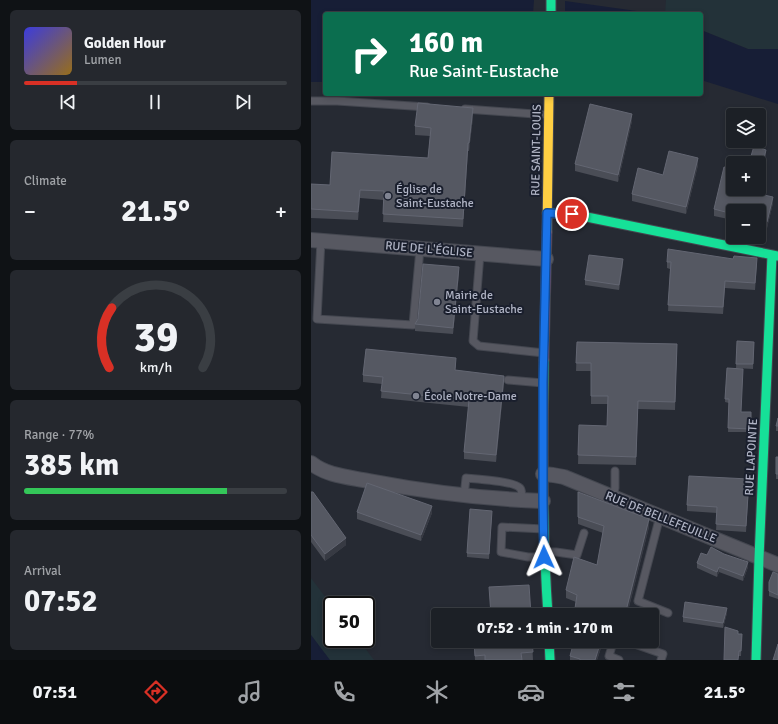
<!DOCTYPE html>
<meta charset="utf-8">
<style>
body{margin:0;font-family:Signika,sans-serif;background:#25282e;color:#f1f3f6;height:100vh;display:flex;flex-direction:column;font-size:15px;white-space:nowrap}
*{box-sizing:border-box;margin:0}
p{font-size:13px;color:#a0a3a7}
.icon{flex:none;width:22px;height:22px;fill:none;stroke:currentColor;stroke-width:2;stroke-linecap:round;stroke-linejoin:round}
.map{position:relative;flex:1;overflow:hidden}
.details{display:flex;flex-direction:column;gap:10px;padding:10px;background:#0f1215;width:311px}
.details>*{flex:none}
.hud{position:absolute;left:12px;top:12px;width:380px;height:84px;border-radius:4px;box-shadow:0 2px 6px #0003,0 0 0 1px #3a3e43;background:#0b6e4f;color:#fff;overflow:hidden}
.buttons{position:absolute;left:415px;top:108px;display:grid;gap:8px}
.buttons a{display:grid;place-items:center;width:40px;height:40px;border-radius:4px;background:#1c2026;box-shadow:0 2px 6px #0003,0 0 0 1px #3a3e43;font-size:20px}
.speed{position:absolute;left:12px;top:596px;display:flex;gap:8px;font-size:20px;font-weight:700;text-align:center}
.speed>*{display:grid;place-content:center;width:52px;height:52px;border-radius:50%;background:#1c2026;box-shadow:0 2px 6px #0003,0 0 0 1px #3a3e43;line-height:1}
.speed .limit{border:2px solid #111;border-radius:6px;background:#fff;color:#111}
.pin{position:absolute;display:grid;place-items:center;width:34px;height:34px;color:#fff;margin:-17px;border:2px solid #fff;border-radius:50%;box-shadow:0 1px 4px #0007}
.me{position:absolute;width:44px;margin:-22px;rotate:359deg;stroke-linejoin:round;filter:drop-shadow(0 0 3px #0008)}
.turn{display:flex;align-items:center;gap:14px;height:84px;padding:0 20px;font-size:18px}
.turn .icon{width:52px;height:52px;stroke-width:2.5}
.turn b{display:block;font-size:28px;line-height:34px}
.big{font-size:30px;font-weight:800;line-height:1.1}
.details .card{flex:1;display:flex;flex-direction:column;justify-content:center;gap:6px;min-width:0;padding:0 14px;border-radius:6px;background:#25282e}
.details .dial{align-items:center;gap:0}
.dial svg{height:104px;overflow:visible;fill:none;stroke:#3a3e43;stroke-width:7;stroke-linecap:round;text-anchor:middle}
.dial text{fill:#f1f3f6;stroke:none}
.song{display:flex;align-items:center;gap:12px}
.cover{width:48px;height:48px;border-radius:6px;background:linear-gradient(135deg,hsl(240 70% 55%),hsl(40 70% 35%))}
.played{height:4px;border-radius:2px;background:linear-gradient(90deg,#d93025 20%,#3a3e43 20%)}
.keys{display:flex;justify-content:space-around;direction:ltr}
.heat{display:flex;justify-content:space-between;align-items:center;font-size:22px;direction:ltr}
.charge{height:6px;border-radius:3px;background:linear-gradient(90deg,#34c759 77%,#3a3e43 0)}
.trip{position:absolute;left:120px;top:608px;width:228px;height:40px;border-radius:4px;background:#1c2026;box-shadow:0 2px 6px #0003,0 0 0 1px #3a3e43;font-weight:800;line-height:40px;text-align:center}
.tab-bar{display:flex;height:64px;justify-content:space-around;align-items:center;background:#0b0d0f;color:#a0a3a7}
.tab-bar .icon{width:28px;height:28px}
.tab-bar .selected{color:#d93025}
.tab-bar b{font-size:18px;color:#f1f3f6}
main{display:flex;flex:1;min-height:0}
.map>svg:first-child{display:block}
</style>
<main>
<section class="details">
<div class="card">
<div class="song"><i class="cover"></i><div><b>Golden Hour</b><p>Lumen</p></div></div>
<div class="played"></div>
<div class="keys"><svg class="icon" aria-label="previous" viewBox="0 0 24 24"><path d="M18 5L8 12l10 7zM5 5v14"/></svg><svg class="icon" aria-label="pause" viewBox="0 0 24 24"><path d="M8 5v14M16 5v14"/></svg><svg class="icon" aria-label="next" viewBox="0 0 24 24"><path d="M6 5l10 7-10 7zM19 5v14"/></svg></div>
</div>
<div class="card"><p>Climate</p>
<div class="heat"><a>−</a><b class="big">21.5°</b><a>+</a></div>
</div>
<div class="card dial"><svg viewBox="0 0 100 80">
<path d="M14 69A42 42 0 1 1 86 69"/>
<path d="M14 69A42 42 0 0 1 16 23" stroke="#d93025"/>
<text x="50" y="56" font-size="32" font-weight="700">39</text>
<text x="50" y="72" font-size="11">km/h</text>
</svg></div>
<div class="card"><p>Range · 77%</p><b class="big">385 km</b><div class="charge"></div></div>
<div class="card"><p>Arrival</p><b class="big">07:52</b></div>
</section>
<div class="map">
<svg width="467" height="660" viewBox="0 0 467 660">
<rect width="100%" height="100%" fill="#262a33"/>
<path fill="#233239" d="M355 0H467V49H437L390 30V14H354Z
M0 578 21 606V639H47L63 660H18L0 635Z"/>
<path fill="#171e36" d="M0 0H247L347 14H14V82H0Z
M390 30 437 49H467V104L390 80Z
M0 635 19 660H0Z"/>
<path fill="#262a33" d="M223 0H254V14H222Z"/>
<g fill="none" stroke-linecap="round" stroke-linejoin="round">
<defs>
<path id="lane" d="M0 101H26L116 107
M154 109 237 115
M10 240 6 319 102 325 109 249
M169 254 162 341 168 346 233 353
M197 380 232 383
M153 496 155 478C166 479 203 481 209 488 212 491 210 497 210 501
M301 498 304 488V471
M349 516 327 601 357 613
M233 552H245L266 555 273 533
M232 557H217L190 552 191 527 233 529
M282 641 301 646
M315 641 352 654 350 660
M308 660 298 656 301 646 310 641"/>
<path id="street" d="M0 240 235 259
M0 463C16 476 38 477 58 481 116 492 173 499 232 501
M232 474 242 475 253 477 467 565"/>
<path id="fast" d="M240 0V14
M236 213 261 214 467 256
M233 360C232 445 231 530 237 615
M238 641 239 660
M445 660 448 558 461 255"/>
<path id="slow" d="M236 232 238 94"/>
<path id="jam" d="M233 360 236 232"/>
</defs>
<use href="#lane" stroke="#444750" stroke-width="9"/>
<use href="#street" stroke="#444750" stroke-width="16"/>
<use href="#fast" stroke="#444750" stroke-width="11"/>
<use href="#slow" stroke="#444750" stroke-width="11"/>
<use href="#jam" stroke="#444750" stroke-width="11"/>
<use href="#lane" stroke="#575861" stroke-width="7"/>
<use href="#street" stroke="#575861" stroke-width="14"/>
<use href="#fast" stroke="#16e098" stroke-width="9"/>
<use href="#slow" stroke="#ffcf43" stroke-width="9"/>
<use href="#jam" stroke="#f24e42" stroke-width="9"/>
</g>
<path fill="#4a4d56" d="M162 117 158 151H157L152 227 72 222 73 200 49 198 47 220 0 218V184L19 185 117 158 119 136 104 135V126Z
M321 121 307 182 264 171V164Z
M387 165 375 214 321 201V194L352 175Z
M422 189H447L446 193 462 203 456 228 448 226V211H422V220L403 216V209Z
M356 262 446 264 444 290 414 288 412 314 357 311 359 269 356 268Z
M312 264 308 290 274 285V280Z
M148 274 142 334 104 331V324Z
M426 341 443 342 442 369 425 368Z
M266 342 366 344 364 410 327 409 325 465 267 464 268 425 296 426 297 404H280V371H265Z
M145 365 144 370 193 383 185 462 153 459V452L158 407 70 398 71 384 52 382V375Z
M416 368 430 412H440V432H417L418 403 414 402Z
M467 418V431H465V426Z
M465 457H467V479H465Z
M438 486 435 532 405 530 406 513 376 511V505Z
M0 492 35 545 14 561 0 542Z
M267 492 338 527 316 615H263L265 602 255 598V590L286 565 292 533 267 524Z
M46 512 121 513 110 541 46 519Z
M181 515 178 559 156 557V553Z
M396 555 437 567 432 581 408 572 406 577 386 568V563Z
M467 574V599L458 596V582Z
M416 613 412 628 372 622V617Z
M427 634H431L430 656H428Z
M163 641H221L222 660H164Z
M290 648 286 660H259V656Z"/>
<path fill="#373a43" d="M162 108V117L158 151V143Z
M321 114V121L307 182V175Z
M157 143V151L152 227V219Z
M455 150V156L448 185V178Z
M387 158V165L375 214V207Z
M49 190V198L47 220V212Z
M462 197V203L456 228V222Z
M312 259V264L308 290V285Z
M148 267V274L142 334V328Z
M193 376V383L185 462V455Z
M121 506V513L110 541V535Z
M338 519V527L316 615H314Z
M35 538V545L14 561V554Z
M437 562V567L432 581V576Z
M408 567V572L406 577V572Z
M416 608V613L412 628V623Z
M290 641V648L286 660H284Z"/>
<path fill="#555862" stroke="#636672" d="M107 103 162 108 158 143H157L152 219 72 214 73 191 49 190 47 212 0 209V184L19 185 21 152 117 158 120 128 104 126Z
M279 104 321 114 307 175 264 164Z
M443 146 455 150 448 178V163H438Z
M358 151 387 158 375 207 321 194 327 168 352 175Z
M413 167 422 169V189H445L444 193 462 197 456 222 448 220V211H422V214L403 209Z
M357 249 422 259 423 256 446 258 444 283 414 281 412 307 357 305 360 262H356Z
M278 255 312 259 308 285 274 280Z
M112 264 148 267 142 328 104 324 107 319Z
M426 341 443 342 442 364H425Z
M266 342 366 344 364 402 327 401 325 457 267 455 268 425 296 426 297 396H280V363H265Z
M55 349 145 358 144 370 193 376 185 455 153 452 158 400 70 391 72 377 52 375Z
M416 368 432 369 430 412H440V429L417 428 418 399H414Z
M467 418V426H465Z
M465 457H467V474H465Z
M378 476 438 479 435 526 405 524 406 507 376 505Z
M56 483 121 506 110 535 46 512Z
M0 492H2L35 538 14 554 0 535Z
M267 492 338 519 314 615 303 610 302 615H263L266 595 255 590 263 557 286 565 293 526 267 517Z
M159 509 181 511 178 554 156 553Z
M400 547 413 554 437 562 432 576 408 567 406 572 386 563 390 553 396 555Z
M462 572 467 574V595L458 591V582Z
M218 585 220 615H180L178 587Z
M374 602 416 608 412 623 372 617Z
M414 627 427 631V634H431L430 651H428L427 660H413Z
M163 641H221L222 652 210 653 211 660H174V655L164 656Z
M263 641H290L284 660H269V659L259 656Z
M467 644V660H462Z"/>
<g fill="none" stroke-linecap="round" stroke-linejoin="round">
<defs>
<path id="route" d="M233 557 232 501V383L236 213 261 214"/>
</defs>
<use href="#route" stroke="#114b97" stroke-width="10"/>
<use href="#route" stroke="#1a73e8" stroke-width="7"/>
</g>
<g fill="#808492" stroke="#1a1f2d" stroke-width="1.5">
<circle cx="77" cy="196" r="4"/>
<circle cx="126" cy="302" r="4"/>
<circle cx="105" cy="396" r="4"/>
</g>
<g text-anchor="middle" stroke-width="4" stroke-linejoin="round" paint-order="stroke">
<g font-size="12" fill="#b0b4c5" stroke="#1a1f2d">
<text transform="translate(225 150) rotate(-89)" y="4">RUE SAINT-LOUIS</text>
<text transform="translate(118 249) rotate(5)" y="4">RUE DE L'ÉGLISE</text>
<text transform="translate(440 457) rotate(-87)" y="4">RUE LAPOINTE</text>
<text transform="translate(350 517) rotate(22)" y="4">RUE DE BELLEFEUILLE</text>
</g>
<g font-size="12" fill="#b0b4c5" stroke="#1a1f2d" text-anchor="start">
<text x="85" y="193">Église de<tspan x="85" dy="14">Saint-Eustache</tspan></text>
<text x="134" y="299">Mairie de<tspan x="134" dy="14">Saint-Eustache</tspan></text>
<text x="113" y="400">École Notre-Dame</text>
</g>
</g>
</svg>
<div class="buttons">
<a><svg class="icon" aria-label="layers" viewBox="0 0 24 24"><path d="M12 4l9 5-9 5-9-5zM3 14l9 5 9-5"/></svg></a>
<a>+</a>
<a>−</a>
</div>
<div class="speed"><div class="limit">50</div></div>
<div class="pin" style="left:261px;top:214px;background:#d93025"><svg class="icon" aria-label="arrive" viewBox="0 0 24 24"><path d="M6 21V4h12l-3 4 3 4H6"/></svg></div>
<svg class="me" style="left:233px;top:557px" viewBox="-20 -20 40 40"><path d="M0-17L14 15 0 8-14 15z" fill="#1a73e8" stroke="#fff" stroke-width="4"/></svg>
<div class="trip">07:52 · 1 min · 170 m</div>
<div class="hud">
<div class="turn"><svg class="icon" aria-label="right" viewBox="0 0 24 24"><path d="M7 20v-9h11M14 6l5 5-5 5"/></svg><div><b>160 m</b>Rue Saint-Eustache</div></div>
</div>
</div>
</main>
<nav class="tab-bar">
<b>07:51</b>
<svg class="icon selected" aria-label="directions" viewBox="0 0 24 24"><path d="M12 3l9 9-9 9-9-9zM9 14v-3h6M13 9l2 2-2 2"/></svg>
<svg class="icon" aria-label="music" viewBox="0 0 24 24"><path d="M9 18V5l10-2v13"/><circle cx="6" cy="18" r="3"/><circle cx="16" cy="16" r="3"/></svg>
<svg class="icon" aria-label="phone" viewBox="0 0 24 24"><path d="M5 4h4l2 5-3 2q2 4 5 5l2-3 5 2v4C11 20 4 13 5 4z"/></svg>
<svg class="icon" aria-label="climate" viewBox="0 0 24 24"><path d="M12 3v18M4 7l16 10M4 17L20 7"/></svg>
<svg class="icon" aria-label="car" viewBox="0 0 24 24"><path d="M5 17H2v-5l4-1 3-4h7l3 4 3 1v5h-3M9 17h6M6 11h13"/><circle cx="7" cy="17" r="2"/><circle cx="17" cy="17" r="2"/></svg>
<svg class="icon" aria-label="filters" viewBox="0 0 24 24"><path d="M4 7h16M4 17h16"/><circle cx="9" cy="7" r="2"/><circle cx="15" cy="17" r="2"/></svg>
<b>21.5°</b>
</nav>
